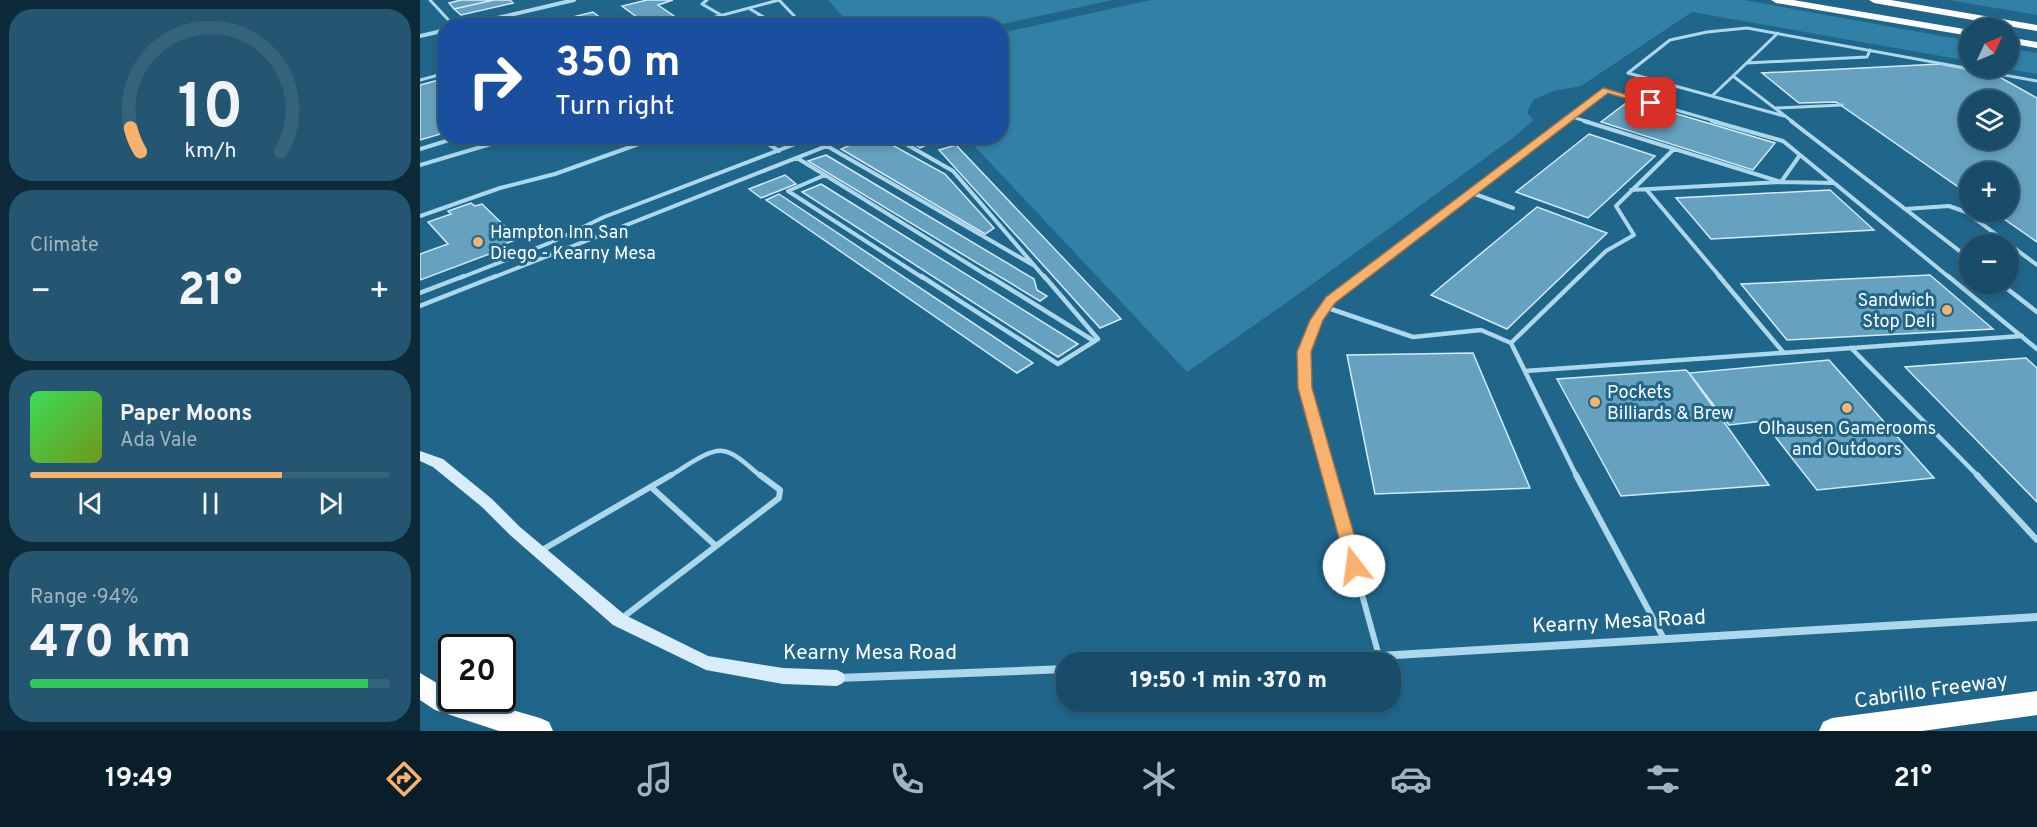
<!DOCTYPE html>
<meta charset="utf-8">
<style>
body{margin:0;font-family:Overpass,sans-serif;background:#255671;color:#f1f3f6;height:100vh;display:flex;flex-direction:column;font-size:22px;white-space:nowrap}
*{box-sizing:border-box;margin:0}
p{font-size:20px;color:#9fb4c0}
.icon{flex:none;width:33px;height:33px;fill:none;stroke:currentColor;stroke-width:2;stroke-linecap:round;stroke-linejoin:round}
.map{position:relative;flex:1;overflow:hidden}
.sheet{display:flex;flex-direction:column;gap:9px;padding:9px;background:#0d2a39;width:420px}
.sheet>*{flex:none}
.guide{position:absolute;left:18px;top:18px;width:570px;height:126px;border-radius:24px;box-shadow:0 3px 9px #0003,0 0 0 2px #36637c;background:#1a4fa0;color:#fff;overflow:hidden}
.needle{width:39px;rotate:46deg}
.controls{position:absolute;left:1539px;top:18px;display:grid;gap:12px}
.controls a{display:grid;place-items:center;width:60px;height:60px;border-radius:50%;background:#184c68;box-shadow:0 3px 9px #0003,0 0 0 2px #36637c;font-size:30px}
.speed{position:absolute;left:18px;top:634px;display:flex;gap:12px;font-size:30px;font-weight:700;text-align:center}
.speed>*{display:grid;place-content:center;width:78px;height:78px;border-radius:50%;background:#184c68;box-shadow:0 3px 9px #0003,0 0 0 2px #36637c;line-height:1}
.speed .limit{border:3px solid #111;border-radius:9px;background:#fff;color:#111}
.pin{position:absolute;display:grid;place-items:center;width:51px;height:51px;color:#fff;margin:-26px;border-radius:12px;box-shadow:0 3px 9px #0006}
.me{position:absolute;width:66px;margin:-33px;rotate:345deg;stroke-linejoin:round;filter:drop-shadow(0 0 4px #0008)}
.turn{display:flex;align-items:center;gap:21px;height:126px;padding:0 18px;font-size:27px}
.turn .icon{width:78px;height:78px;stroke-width:2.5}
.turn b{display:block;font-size:42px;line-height:51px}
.big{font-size:45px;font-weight:800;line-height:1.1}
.sheet .card{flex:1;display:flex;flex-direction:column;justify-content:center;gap:9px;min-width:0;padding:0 21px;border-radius:24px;background:#255671}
.sheet .dial{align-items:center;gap:0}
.dial svg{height:156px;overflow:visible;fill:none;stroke:#36637c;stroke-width:7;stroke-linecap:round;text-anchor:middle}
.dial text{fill:#f1f3f6;stroke:none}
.song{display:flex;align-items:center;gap:18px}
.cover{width:72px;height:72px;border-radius:9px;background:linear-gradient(135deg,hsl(130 70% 55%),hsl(80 70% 35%))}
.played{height:6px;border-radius:3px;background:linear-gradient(90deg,#f9b26d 70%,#36637c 70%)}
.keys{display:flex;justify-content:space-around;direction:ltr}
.heat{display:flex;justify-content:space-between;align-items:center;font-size:33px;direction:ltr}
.charge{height:9px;border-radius:4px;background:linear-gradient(90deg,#34c759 94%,#36637c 0)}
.trip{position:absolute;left:636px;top:652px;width:345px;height:60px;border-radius:24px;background:#184c68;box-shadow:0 3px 9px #0003,0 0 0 2px #36637c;font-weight:800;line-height:60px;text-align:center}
.tab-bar{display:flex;height:96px;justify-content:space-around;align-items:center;background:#0a1e2a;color:#9fb4c0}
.tab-bar .icon{width:42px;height:42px}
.tab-bar .active{color:#f9b26d}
.tab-bar b{font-size:27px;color:#f1f3f6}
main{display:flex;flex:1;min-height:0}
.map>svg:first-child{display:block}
</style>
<main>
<section class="sheet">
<div class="card dial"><svg viewBox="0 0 100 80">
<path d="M14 69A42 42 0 1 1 86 69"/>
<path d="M14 69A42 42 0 0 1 9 57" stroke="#f9b26d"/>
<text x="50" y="56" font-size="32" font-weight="700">10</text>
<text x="50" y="72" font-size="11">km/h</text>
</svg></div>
<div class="card"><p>Climate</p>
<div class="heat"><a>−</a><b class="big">21°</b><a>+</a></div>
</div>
<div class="card">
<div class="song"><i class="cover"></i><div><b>Paper Moons</b><p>Ada Vale</p></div></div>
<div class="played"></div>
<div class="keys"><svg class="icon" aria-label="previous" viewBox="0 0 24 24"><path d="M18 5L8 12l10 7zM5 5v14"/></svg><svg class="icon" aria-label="pause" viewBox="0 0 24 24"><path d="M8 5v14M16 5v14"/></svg><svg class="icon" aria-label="next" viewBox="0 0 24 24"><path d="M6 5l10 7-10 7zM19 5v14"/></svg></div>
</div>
<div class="card"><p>Range · 94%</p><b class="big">470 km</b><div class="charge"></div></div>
</section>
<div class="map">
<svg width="1617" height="731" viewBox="0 0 1617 731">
<rect width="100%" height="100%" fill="#20668b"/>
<path fill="#3180a6" d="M408 0H693L578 25H430Z
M731 0H1324L1549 41V61L1272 12 1161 86 1133 91 1113 100 1107 113 1114 120 1094 137C986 216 878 296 767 372L546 137 580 136 581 33Z
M1529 0H1617V15Z
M1589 48 1617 53V74L1583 68H1588Z"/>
<path fill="#66a1bf" stroke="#d1ecf8" stroke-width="1.5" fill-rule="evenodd" d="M41 0H74L34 9 29 3Z
M74 0H90L93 3 41 15 34 9Z
M227 0H253L238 5 257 18 229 26 202 6Z
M173 12 190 25 116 26Z
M1520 64 1576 75 1617 98V242L1574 212H1588V172H1550V195L1416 102 1379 103 1342 73ZM1550 100H1588V140H1550Z
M26 78V130L22 131 24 133 0 140V85Z
M1210 100 1355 143 1333 170 1181 122Z
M1169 134 1235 156 1168 218 1096 192Z
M451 136H456L525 174 574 228 565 234 421 149Z
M497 136H525L500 148 488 140Z
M536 145 701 319 680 328 519 150Z
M406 155 614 279 617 290 627 296 620 301 388 161Z
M365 175 376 184 341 198 329 189Z
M401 184 658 344 638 357 382 192Z
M1410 190 1454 230 1291 239 1256 198Z
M359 194 613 363 597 373 346 200Z
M51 203 55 206 62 204 98 239 69 250 72 253 0 280V254L28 244 8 222 31 214 28 211Z
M1117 207 1187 233 1087 329 1011 295Z
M1510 275 1573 329 1367 340 1321 284Z
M1053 353 1110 488 955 494 927 355Z
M1606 358 1617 368V502L1485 367Z
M1409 360 1514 478 1397 490 1343 421 1309 425 1269 373Z
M1266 370 1269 373 1349 485 1201 496 1137 379Z"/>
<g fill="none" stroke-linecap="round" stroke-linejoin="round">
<path stroke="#add7eb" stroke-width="3" d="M10 0 34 26
M287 0 282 4 301 15
M330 9 359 26
M262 26 359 0 381 23 372 26
M306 26 342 16
M19 31 26 39
M1358 33 1313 76 1373 122
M1327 63 1447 57 1450 50
M1208 73 1250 40 1287 32 1327 28 1617 81
M1208 73 1364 116
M0 80 26 73
M1292 96 1313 76
M1356 108 1422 105
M1152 117 1169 122
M1144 122 1186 90 1298 122"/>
<path stroke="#add7eb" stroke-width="4" d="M1164 121 1361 182 1380 155
M1292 121 1363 141 1530 278
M1371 121 1550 259
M336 136 359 151
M472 136 533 171 625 278
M407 146 613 265
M0 149 42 136
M377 158 405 175 368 191 503 278
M0 165 98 136
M405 175 571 278
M1226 189 1301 278
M1211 190 1361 182 1414 183
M1052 193 1093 208
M1485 209 1529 206 1546 212 1617 265
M0 216 80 188 135 174 241 136
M40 278 132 242 184 217 396 136
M72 278 432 136
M939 278 1146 121
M1158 278 1186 251 1214 235 1196 206 1254 149"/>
<path stroke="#add7eb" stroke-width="4.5" d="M501 276 638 364 678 339 624 276
M569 276 674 341
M1299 276 1363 352
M1528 276 1617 349
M1581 284 1617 312
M0 293 44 276
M0 306 76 276
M905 307 993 337 1061 330 1091 343
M1431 348 1559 477
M1105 371 1602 336
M248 477C261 470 289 448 303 451 317 453 331 469 342 477
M910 477 885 388 884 352 897 320 910 300 941 276
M1157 477 1091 343 1160 276"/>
<path stroke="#add7eb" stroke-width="6" d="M909 475 959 656
M1156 475 1244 639
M1557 475 1617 540
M231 487 296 546
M122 550 251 475
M202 618 359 498 360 490 340 475"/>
<path stroke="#add7eb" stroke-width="4" d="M43 26 154 0
M0 36 26 30"/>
<path stroke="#add7eb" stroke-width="8" d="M783 663 959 656 1617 617
M418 678 646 669"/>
<path fill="#d8edf9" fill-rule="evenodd" d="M0 451 23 459 72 499 100 527 205 615 288 656 363 668 417 670 423 673 425 678 423 683 417 686 363 684 286 670 193 625 90 535 62 507 13 467 0 461Z"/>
<path fill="#fff" fill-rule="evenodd" d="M1351 0H1373L1550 30V36L1356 3Z
M1449 0H1471L1617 25V31L1454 3Z
M1588 37 1617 42V48L1588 43Z
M0 673 32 692V699H54L120 718 129 722 133 731H79L15 710 0 700Z
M1617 691V715L1502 731H1399L1403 722 1412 718Z"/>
</g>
<path fill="#f9b26d" stroke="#a27447" stroke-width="1.5" d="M1183 88 1235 103 1231 106 1188 93 915 303 903 320 891 352 892 388 943 566 940 571 934 573 928 571 878 388 877 352 890 320 906 297Z"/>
<g fill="#f9b26d" stroke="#20668b" stroke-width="2">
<circle cx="58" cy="242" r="6"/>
<circle cx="1527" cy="310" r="6"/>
<circle cx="1175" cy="402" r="6"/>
<circle cx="1427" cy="408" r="6"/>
</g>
<g text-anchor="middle" stroke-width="6" stroke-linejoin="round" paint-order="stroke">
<g font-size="18" fill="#fff" stroke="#20668b" text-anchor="start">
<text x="70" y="238">Hampton Inn San<tspan x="70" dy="21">Diego - Kearny Mesa</tspan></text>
<text x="1515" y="306" text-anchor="end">Sandwich<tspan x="1515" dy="21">Stop Deli</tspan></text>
<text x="1187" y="398">Pockets<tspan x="1187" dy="21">Billiards &amp; Brew</tspan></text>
<text x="1427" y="434" text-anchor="middle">Olhausen Gamerooms<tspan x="1427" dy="21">and Outdoors</tspan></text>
</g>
<g font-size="21" fill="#fff" stroke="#20668b">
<text transform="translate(1199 621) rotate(-3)" y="7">Kearny Mesa Road</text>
<text x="450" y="659">Kearny Mesa Road</text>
<text transform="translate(1511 690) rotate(-8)" y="7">Cabrillo Freeway</text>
</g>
</g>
</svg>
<div class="controls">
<a><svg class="needle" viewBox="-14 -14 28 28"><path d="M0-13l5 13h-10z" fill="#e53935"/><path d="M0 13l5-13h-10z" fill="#9fb4c0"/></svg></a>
<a><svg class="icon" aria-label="layers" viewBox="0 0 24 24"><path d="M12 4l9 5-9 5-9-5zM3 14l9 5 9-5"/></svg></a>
<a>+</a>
<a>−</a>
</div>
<div class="speed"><div class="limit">20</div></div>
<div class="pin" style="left:1231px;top:103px;background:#d93025"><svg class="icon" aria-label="arrive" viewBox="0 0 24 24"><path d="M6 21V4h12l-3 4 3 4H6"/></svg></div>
<svg class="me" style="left:934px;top:566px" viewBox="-20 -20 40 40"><circle r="19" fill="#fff"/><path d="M0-13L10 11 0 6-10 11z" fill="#f9b26d"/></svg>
<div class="trip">19:50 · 1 min · 370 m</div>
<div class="guide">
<div class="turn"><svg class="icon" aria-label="right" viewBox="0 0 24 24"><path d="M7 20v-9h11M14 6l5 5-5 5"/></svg><div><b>350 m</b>Turn right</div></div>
</div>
</div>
</main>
<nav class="tab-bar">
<b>19:49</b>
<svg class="icon active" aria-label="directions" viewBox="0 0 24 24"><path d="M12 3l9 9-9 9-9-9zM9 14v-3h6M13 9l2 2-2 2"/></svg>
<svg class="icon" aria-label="music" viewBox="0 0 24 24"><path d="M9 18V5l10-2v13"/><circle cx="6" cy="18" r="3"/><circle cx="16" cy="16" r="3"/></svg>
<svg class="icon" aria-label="phone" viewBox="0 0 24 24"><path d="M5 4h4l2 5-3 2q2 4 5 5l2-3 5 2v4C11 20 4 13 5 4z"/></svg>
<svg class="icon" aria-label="climate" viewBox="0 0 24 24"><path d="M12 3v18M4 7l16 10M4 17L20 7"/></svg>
<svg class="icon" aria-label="car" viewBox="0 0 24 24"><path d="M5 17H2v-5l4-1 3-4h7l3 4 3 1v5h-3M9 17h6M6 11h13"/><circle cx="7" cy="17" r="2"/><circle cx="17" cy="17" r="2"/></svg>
<svg class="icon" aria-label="filters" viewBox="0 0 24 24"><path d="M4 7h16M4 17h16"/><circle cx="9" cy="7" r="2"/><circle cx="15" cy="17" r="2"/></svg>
<b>21°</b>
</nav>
